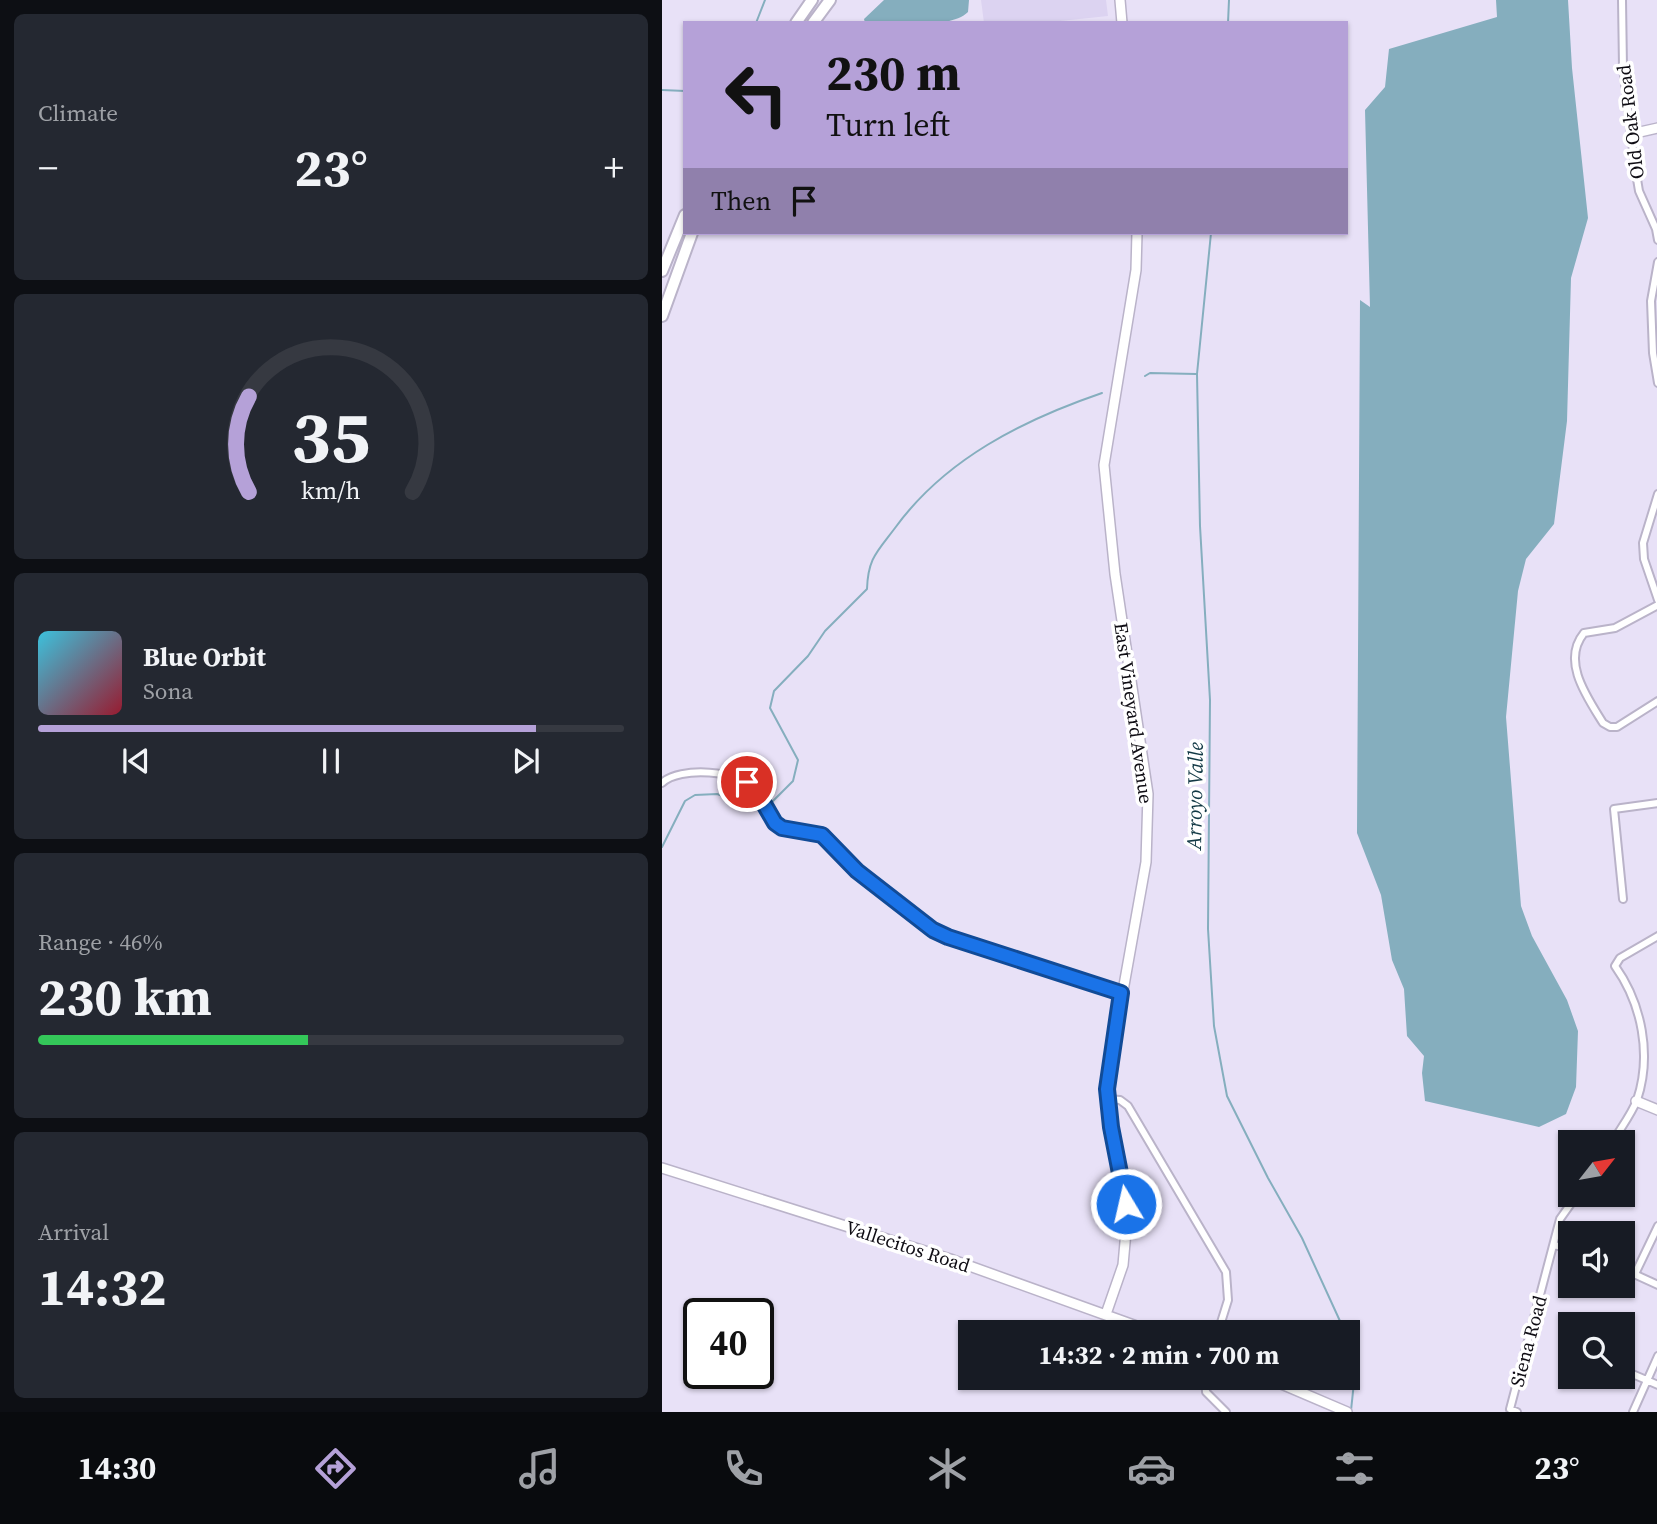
<!DOCTYPE html>
<meta charset="utf-8">
<style>
body{margin:0;font-family:"Source Serif 4",serif;background:#242831;color:#f1f3f6;height:100vh;display:flex;flex-direction:column;font-size:26px;white-space:nowrap}
*{box-sizing:border-box;margin:0}
p{font-size:23px;color:#9ea1a6}
.icon{flex:none;width:38px;height:38px;fill:none;stroke:currentColor;stroke-width:2;stroke-linecap:round;stroke-linejoin:round}
.map{position:relative;flex:1;overflow:hidden}
.panel{display:flex;flex-direction:column;gap:14px;padding:14px;background:#0d0f14;width:662px}
.panel>*{flex:none}
.top-card{position:absolute;left:21px;top:21px;width:665px;height:214px;border-radius:0px;box-shadow:0 2px 5px #0004;background:#b5a1d8;color:#111;overflow:hidden}
.needle{width:46px;rotate:59deg}
.buttons{position:absolute;left:896px;top:1130px;display:grid;gap:14px}
.buttons a{display:grid;place-items:center;width:77px;height:77px;border-radius:0px;background:#171b24;box-shadow:0 2px 5px #0004;font-size:35px}
.speed{position:absolute;left:21px;top:1298px;display:flex;gap:14px;font-size:35px;font-weight:700;text-align:center}
.speed>*{display:grid;place-content:center;width:91px;height:91px;border-radius:50%;background:#171b24;box-shadow:0 2px 5px #0004;line-height:1}
.speed .limit{border:4px solid #111;border-radius:10px;background:#fff;color:#111}
.pin{position:absolute;display:grid;place-items:center;width:60px;height:60px;color:#fff;margin:-30px;border:4px solid #fff;border-radius:50%;box-shadow:0 2px 7px #0007}
.me{position:absolute;width:77px;margin:-38px;rotate:351deg;stroke-linejoin:round;filter:drop-shadow(0 0 5px #0008)}
.turn{display:flex;align-items:center;gap:24px;height:147px;padding:0 28px;font-size:32px}
.turn .icon{width:91px;height:91px;stroke-width:2.5}
.turn b{display:block;font-size:49px;line-height:60px}
.then{display:flex;align-items:center;height:66px;padding:0 28px;background:#0003;gap:14px;font-size:26px}
.big{font-size:52px;font-weight:700;line-height:1.1}
.panel .tile{flex:1;display:flex;flex-direction:column;justify-content:center;gap:10px;min-width:0;padding:0 24px;border-radius:10px;background:#242831}
.panel .dial{align-items:center;gap:0}
.dial svg{height:182px;overflow:visible;fill:none;stroke:#363941;stroke-width:7;stroke-linecap:round;text-anchor:middle}
.dial text{fill:#f1f3f6;stroke:none}
.song{display:flex;align-items:center;gap:21px}
.cover{width:84px;height:84px;border-radius:10px;background:linear-gradient(135deg,hsl(190 70% 55%),hsl(350 70% 35%))}
.played{height:7px;border-radius:4px;background:linear-gradient(90deg,#b5a1d8 85%,#363941 85%)}
.keys{display:flex;justify-content:space-around;direction:ltr}
.heat{display:flex;justify-content:space-between;align-items:center;font-size:38px;direction:ltr}
.charge{height:10px;border-radius:5px;background:linear-gradient(90deg,#34c759 46%,#363941 0)}
.trip{position:absolute;left:296px;top:1320px;width:402px;height:70px;border-radius:0px;background:#171b24;box-shadow:0 2px 5px #0004;font-weight:700;line-height:70px;text-align:center}
.tab-bar{display:flex;height:112px;justify-content:space-around;align-items:center;background:#090b0e;color:#9ea1a6}
.tab-bar .icon{width:49px;height:49px}
.tab-bar .active{color:#b5a1d8}
.tab-bar b{font-size:32px;color:#f1f3f6}
main{display:flex;flex:1;min-height:0}
.map>svg:first-child{display:block}
</style>
<main>
<section class="panel">
<div class="tile"><p>Climate</p>
<div class="heat"><a>−</a><b class="big">23°</b><a>+</a></div>
</div>
<div class="tile dial"><svg viewBox="0 0 100 80">
<path d="M14 69A42 42 0 1 1 86 69"/>
<path d="M14 69A42 42 0 0 1 14 27" stroke="#b5a1d8"/>
<text x="50" y="56" font-size="32" font-weight="700">35</text>
<text x="50" y="72" font-size="11">km/h</text>
</svg></div>
<div class="tile">
<div class="song"><i class="cover"></i><div><b>Blue Orbit</b><p>Sona</p></div></div>
<div class="played"></div>
<div class="keys"><svg class="icon" aria-label="previous" viewBox="0 0 24 24"><path d="M18 5L8 12l10 7zM5 5v14"/></svg><svg class="icon" aria-label="pause" viewBox="0 0 24 24"><path d="M8 5v14M16 5v14"/></svg><svg class="icon" aria-label="next" viewBox="0 0 24 24"><path d="M6 5l10 7-10 7zM19 5v14"/></svg></div>
</div>
<div class="tile"><p>Range · 46%</p><b class="big">230 km</b><div class="charge"></div></div>
<div class="tile"><p>Arrival</p><b class="big">14:32</b></div>
</section>
<div class="map">
<svg width="996" height="1412" viewBox="0 0 996 1412">
<rect width="100%" height="100%" fill="#e8e1f7"/>
<path fill="#dcd3f1" d="M319 0H444L446 16 379 23H322Z"/>
<path fill="#85aebe" d="M222 0H307L306 12C288 30 229 23 203 23L202 19Z
M834 0H906L910 68 926 218 909 278 905 421 892 524 864 559 856 591 844 717 859 906 870 936 905 1000 916 1031 914 1087 904 1114 877 1127 763 1101 760 1073 762 1056 745 1036 742 989 730 960 719 895 695 833 698 300 708 307 703 110 723 87 727 49 835 17Z"/>
<g fill="none" stroke-linecap="round" stroke-linejoin="round">
<path stroke="#85aebe" stroke-width="2" d="M94 23 103 0
M566 23 567 0
M0 90 23 91
M549 233 535 374 538 526 548 700 546 929 552 1026 565 1096 606 1178 640 1238 683 1332
M483 376 488 373 534 374
M106 806 131 781 136 760 108 708 112 691 146 656 163 631 205 589C206 558 215 552 233 528 283 459 361 420 440 393
M0 847 23 801 33 795 55 794 100 809
M686 1338C697 1359 691 1388 689 1411"/>
<defs>
<path id="street" d="M960 0 961 67 973 167 977 191 994 229 996 240
M996 262 989 301 991 353 996 383
M996 494 981 543 982 559 996 600
M996 605 953 628 922 633C899 661 925 697 941 723L948 727H955L996 701
M0 783C17 766 78 770 94 790 103 801 104 817 116 825 129 834 149 828 162 837 175 845 184 861 196 871 223 895 254 921 286 937L459 993
M961 899 952 809 996 803
M446 1099 458 1100 466 1106 564 1272 566 1300 556 1332
M950 1143C958 1129 969 1115 975 1100 990 1055 980 1004 953 966L958 958 996 936
M892 1245 908 1249
M961 1269 996 1285
M973 1274 996 1226
M961 1370 996 1385
M543 1377 544 1392 564 1412
M855 1412 848 1409 898 1219 915 1195
M971 1412 996 1356"/>
<path id="secondary" d="M458 0 460 23
M969 134 996 128
M974 1101 996 1110
M0 1168 288 1259 491 1332
M444 1314 461 1265 465 1220 462 1187 449 1127 446 1075 484 862 486 794 453 574 442 465 474 270 475 233
M603 1377 685 1412"/>
<path id="highway" d="M134 23 150 0
M151 23 168 0
M0 271 23 215
M0 316 30 233"/>
</defs>
<use href="#street" stroke="#bab3c9" stroke-width="10"/>
<use href="#secondary" stroke="#bab3c9" stroke-width="12"/>
<use href="#highway" stroke="#bab3c9" stroke-width="14"/>
<use href="#street" stroke="#fff" stroke-width="6"/>
<use href="#secondary" stroke="#fff" stroke-width="9"/>
<use href="#highway" stroke="#fff" stroke-width="10"/>
</g>
<g fill="none" stroke-linecap="round" stroke-linejoin="round">
<defs>
<path id="route" d="M85 782 94 790 113 823 120 828 160 835 195 871 271 930 286 937 459 993 445 1089 449 1127 464 1204"/>
</defs>
<use href="#route" stroke="#114b97" stroke-width="18"/>
<use href="#route" stroke="#1a73e8" stroke-width="12"/>
</g>
<g text-anchor="middle" stroke-width="7" stroke-linejoin="round" paint-order="stroke">
<g font-size="19" fill="#0f0d14" stroke="#fff">
<text transform="translate(968 122) rotate(-97)" y="7">Old Oak Road</text>
<text transform="translate(472 713) rotate(82)" y="7">East Vineyard Avenue</text>
<text transform="translate(246 1246) rotate(18)" y="7">Vallecitos Road</text>
<text transform="translate(866 1341) rotate(-75)" y="7">Siena Road</text>
</g>
<g font-size="21" font-style="italic" fill="#123945" stroke="#fff">
<text transform="translate(533 796) rotate(-89)" y="7">Arroyo Valle</text>
</g>
</g>
</svg>
<div class="buttons">
<a><svg class="needle" viewBox="-14 -14 28 28"><path d="M0-13l5 13h-10z" fill="#e53935"/><path d="M0 13l5-13h-10z" fill="#9ea1a6"/></svg></a>
<a><svg class="icon" aria-label="sound" viewBox="0 0 24 24"><path d="M4 9h4l5-4v14l-5-4H4zM17 9q2 3 0 6"/></svg></a>
<a><svg class="icon" aria-label="search" viewBox="0 0 24 24"><circle cx="10" cy="10" r="6"/><path d="M15 15l6 6"/></svg></a>
</div>
<div class="speed"><div class="limit">40</div></div>
<div class="pin" style="left:85px;top:782px;background:#d93025"><svg class="icon" aria-label="arrive" viewBox="0 0 24 24"><path d="M6 21V4h12l-3 4 3 4H6"/></svg></div>
<svg class="me" style="left:464px;top:1204px" viewBox="-20 -20 40 40"><circle r="17" fill="#1a73e8" stroke="#fff" stroke-width="3"/><path d="M0-11L8 9 0 5-8 9z" fill="#fff"/></svg>
<div class="trip">14:32 · 2 min · 700 m</div>
<div class="top-card">
<div class="turn"><svg class="icon" aria-label="left" viewBox="0 0 24 24"><path d="M17 20v-9H6M10 6l-5 5 5 5"/></svg><div><b>230 m</b>Turn left</div></div>
<div class="then">Then<svg class="icon" aria-label="arrive" viewBox="0 0 24 24"><path d="M6 21V4h12l-3 4 3 4H6"/></svg></div>
</div>
</div>
</main>
<nav class="tab-bar">
<b>14:30</b>
<svg class="icon active" aria-label="directions" viewBox="0 0 24 24"><path d="M12 3l9 9-9 9-9-9zM9 14v-3h6M13 9l2 2-2 2"/></svg>
<svg class="icon" aria-label="music" viewBox="0 0 24 24"><path d="M9 18V5l10-2v13"/><circle cx="6" cy="18" r="3"/><circle cx="16" cy="16" r="3"/></svg>
<svg class="icon" aria-label="phone" viewBox="0 0 24 24"><path d="M5 4h4l2 5-3 2q2 4 5 5l2-3 5 2v4C11 20 4 13 5 4z"/></svg>
<svg class="icon" aria-label="climate" viewBox="0 0 24 24"><path d="M12 3v18M4 7l16 10M4 17L20 7"/></svg>
<svg class="icon" aria-label="car" viewBox="0 0 24 24"><path d="M5 17H2v-5l4-1 3-4h7l3 4 3 1v5h-3M9 17h6M6 11h13"/><circle cx="7" cy="17" r="2"/><circle cx="17" cy="17" r="2"/></svg>
<svg class="icon" aria-label="filters" viewBox="0 0 24 24"><path d="M4 7h16M4 17h16"/><circle cx="9" cy="7" r="2"/><circle cx="15" cy="17" r="2"/></svg>
<b>23°</b>
</nav>
